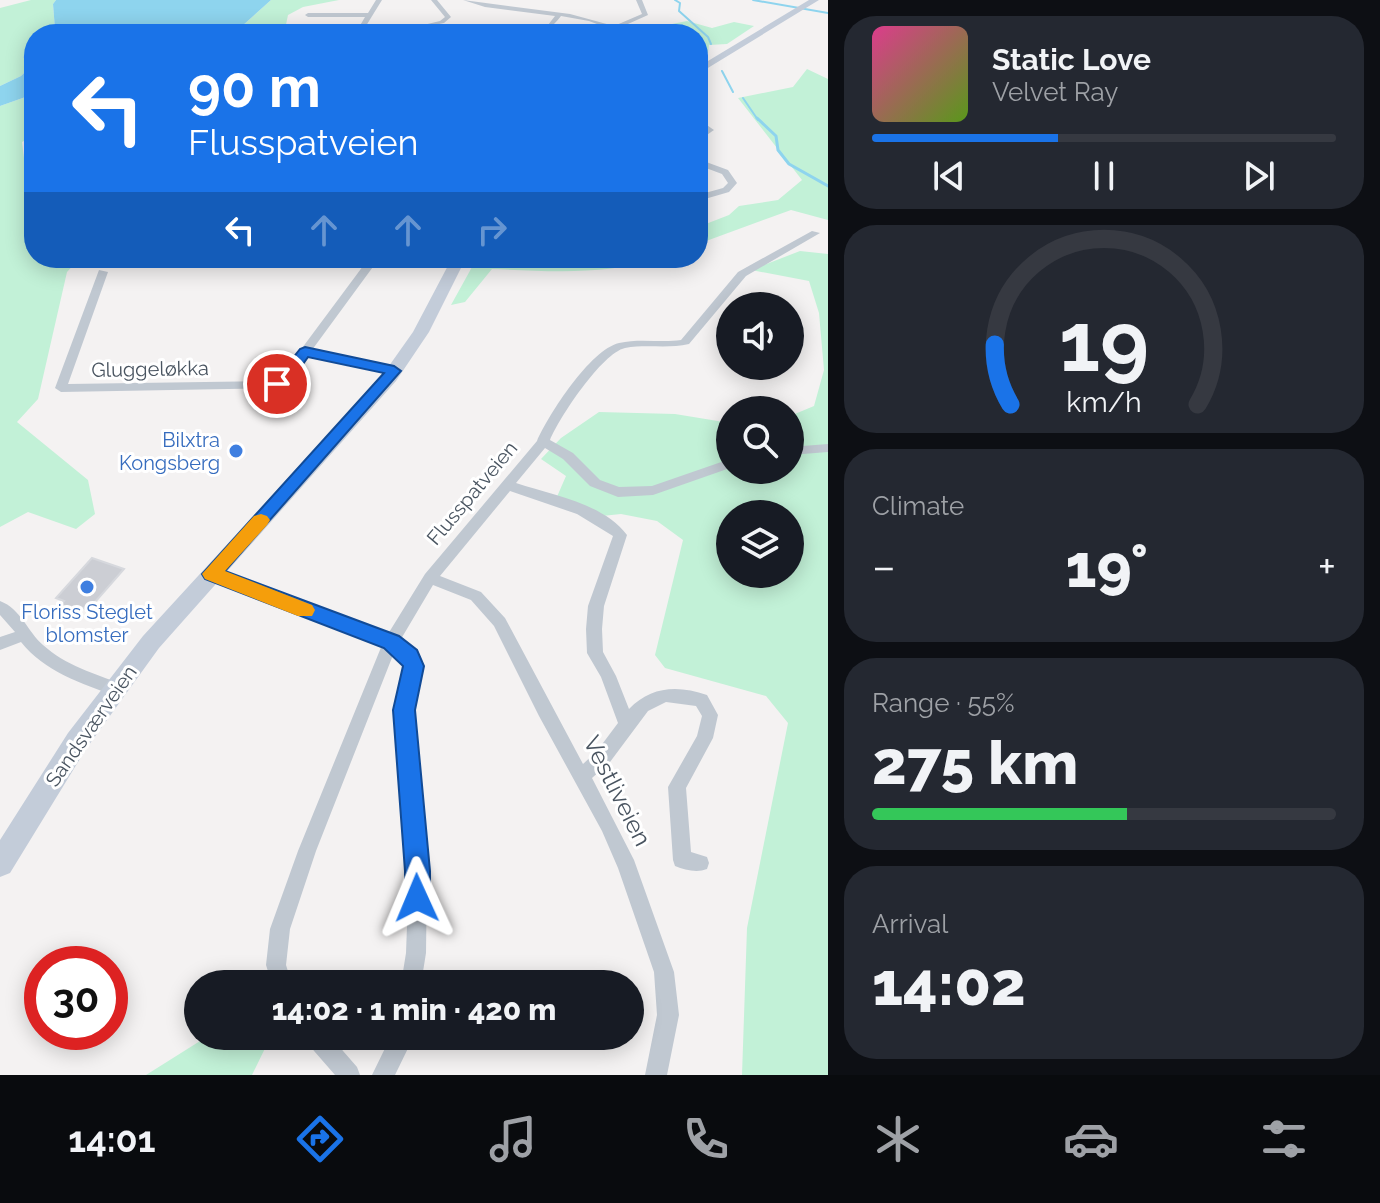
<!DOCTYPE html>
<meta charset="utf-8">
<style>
body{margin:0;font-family:Raleway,sans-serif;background:#242831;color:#f1f3f6;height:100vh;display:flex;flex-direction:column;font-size:30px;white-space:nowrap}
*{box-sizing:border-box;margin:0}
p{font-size:26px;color:#9ea1a6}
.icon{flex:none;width:44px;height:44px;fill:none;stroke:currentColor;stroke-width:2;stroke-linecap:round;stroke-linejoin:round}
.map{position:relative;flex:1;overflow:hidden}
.details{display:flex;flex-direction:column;gap:16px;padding:16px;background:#0d0f14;width:552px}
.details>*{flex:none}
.guide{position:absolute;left:24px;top:24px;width:684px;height:244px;border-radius:32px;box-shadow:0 4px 20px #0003;background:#1a73e8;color:#fff;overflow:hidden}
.fabs{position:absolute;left:716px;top:292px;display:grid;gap:16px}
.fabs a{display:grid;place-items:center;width:88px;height:88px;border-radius:50%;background:#171b24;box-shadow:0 4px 20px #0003;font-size:40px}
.speed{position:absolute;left:24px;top:946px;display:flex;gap:16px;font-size:40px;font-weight:700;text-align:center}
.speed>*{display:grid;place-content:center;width:104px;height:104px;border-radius:50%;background:#171b24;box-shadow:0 4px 20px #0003;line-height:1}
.speed .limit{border:12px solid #d22;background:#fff;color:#111}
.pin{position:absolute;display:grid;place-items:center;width:68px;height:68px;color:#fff;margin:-34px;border:4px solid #fff;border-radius:50%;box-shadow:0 2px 8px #0007}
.me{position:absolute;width:88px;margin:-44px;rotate:359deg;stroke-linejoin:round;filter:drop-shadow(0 0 6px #0008)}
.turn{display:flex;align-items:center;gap:28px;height:168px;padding:0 32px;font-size:36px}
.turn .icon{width:104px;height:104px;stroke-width:2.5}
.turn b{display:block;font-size:56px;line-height:68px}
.lanes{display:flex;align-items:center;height:76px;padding:0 32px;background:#0003;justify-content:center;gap:40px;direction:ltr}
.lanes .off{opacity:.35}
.big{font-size:60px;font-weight:800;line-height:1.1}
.details .widget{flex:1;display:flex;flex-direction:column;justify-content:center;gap:12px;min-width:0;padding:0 28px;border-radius:32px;background:#242831}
.details .dial{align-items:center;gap:0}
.dial svg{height:208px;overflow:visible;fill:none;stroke:#363941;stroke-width:7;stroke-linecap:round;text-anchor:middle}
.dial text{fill:#f1f3f6;stroke:none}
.song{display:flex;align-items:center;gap:24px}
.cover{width:96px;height:96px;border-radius:12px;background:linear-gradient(135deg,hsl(330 70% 55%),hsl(90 70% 35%))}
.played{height:8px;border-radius:4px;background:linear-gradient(90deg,#1a73e8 40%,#363941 40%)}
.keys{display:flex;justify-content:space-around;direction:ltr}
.heat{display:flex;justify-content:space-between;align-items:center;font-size:44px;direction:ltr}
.charge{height:12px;border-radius:6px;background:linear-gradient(90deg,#34c759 55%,#363941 0)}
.trip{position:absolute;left:184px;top:970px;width:460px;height:80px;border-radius:40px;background:#171b24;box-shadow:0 4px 20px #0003;font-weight:800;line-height:80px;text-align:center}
.tabs{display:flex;height:128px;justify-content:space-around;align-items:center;background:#090b0e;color:#9ea1a6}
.tabs .icon{width:56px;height:56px}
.tabs .current{color:#1a73e8}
.tabs b{font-size:36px;color:#f1f3f6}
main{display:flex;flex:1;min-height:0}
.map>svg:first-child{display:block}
</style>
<main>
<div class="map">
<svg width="828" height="1075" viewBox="0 0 828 1075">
<rect width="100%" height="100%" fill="#f4f2f2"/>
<path fill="#c2f1d7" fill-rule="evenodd" d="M31 0H56L53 4 55 29 51 34H34V49L23 57 32 65 21 76 0 86V8Z
M271 0H339L303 7 288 15 284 34H228L241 27Z
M687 21 712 28 734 22 754 26 727 44 709 45 708 53 698 51V34H682V27L672 24Z
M807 69 828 79V220L791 210 698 244V227L729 215 739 206 778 200 802 180 738 98 793 87Z
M34 94V136L22 142 24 158 34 161V258H80L67 272 38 399 17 422 88 480 95 514 76 529 28 512 0 527V106Z
M800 251 828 254V1075H742L747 928 788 723 766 696 665 668 655 655 683 540 657 521 621 514 602 516 556 499 566 476 541 459 561 438 599 412 675 414 730 423V470H790V416L814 406 824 370 819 313 809 281 751 270ZM730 514H790V574H730Z
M477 258H658C607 276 546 271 492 269L465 302 451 305Z
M208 1036H271L252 1075H146Z"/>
<path fill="#8ed4ee" d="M56 0H271L241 27 228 34H51L55 29 53 4Z
M34 49V94L0 106V86L21 76 32 65 23 57Z"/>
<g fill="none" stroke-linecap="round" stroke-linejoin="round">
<path stroke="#8ed4ee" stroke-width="2" d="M675 0 680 3 679 11 708 37 711 44
M753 0 828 13
M722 71 733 92
M743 98 758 120"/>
<path stroke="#8ed4ee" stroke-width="3" d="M757 118 776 136 778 150 789 164 828 186"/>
</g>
<path fill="#ccced4" stroke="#d6d8dd" stroke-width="2" d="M92 558 124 569 88 610 77 606 72 611 59 606 64 601 56 598Z"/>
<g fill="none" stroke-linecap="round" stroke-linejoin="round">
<path fill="#c0c8d1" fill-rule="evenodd" d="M376 0H382L361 34H355L365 17H308L305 15 308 13H368Z
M431 0H437L451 17 444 23 415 29V27L440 21 445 17Z
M463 0 570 14 614 26 642 14 636 0H642L648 15 619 28 628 34 616 32 582 34 610 29 589 21 561 16C552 28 542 34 527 34L548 25 555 16 485 7Z
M698 119 714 130 698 141V135L705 130 698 125Z
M698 159 728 170 737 183 729 192 698 201V195L723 188 728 183 722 174 698 165Z
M812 231 820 233 746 276 689 344C668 349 646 344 625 348 602 353 559 418 550 440L573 453 600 480 619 487 652 486 730 459V468L653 495 618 497 590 486 563 459 545 448 516 483C552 495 603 503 627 535L604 606 602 629 603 652 616 676 629 709C651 686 678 685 707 695L718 715 713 738 686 788 691 852 707 857 709 863 707 869C697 873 685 870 675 866L673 860 668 787 697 736 702 716 696 706 666 702 648 711 610 762 592 778 634 860 674 972 679 1015 667 1075H645L657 1015 654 972 618 868 602 831 539 716 494 626 471 600 433 585 401 639 407 642 422 666 412 710 427 871 426 953 421 984H401L406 953 409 871 396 710 406 667 395 650 316 851 290 929 286 965 292 984H272L266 965 270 929 298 851 382 645 206 578 204 574 206 570H216L388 634 425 574 537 441C549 414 590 350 619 343 640 338 661 343 681 340L738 272ZM510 491 577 514 613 536 588 606 586 629 587 653 601 677 618 723 597 751 583 764 505 618 481 592 440 576Z
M369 258 378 260 312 350 398 369V373L394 374 307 356 287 383 277 388 61 392 55 388 99 270 108 272 68 384 275 381 279 379Z
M828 444V452L790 455V447Z
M0 601C21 609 27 631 43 645 65 665 95 674 122 684L124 689 122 694 116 696C82 684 44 671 21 642L0 650V637L15 632 0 615Z
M305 1036H330L357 1067 360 1075H335L308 1044Z
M391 1036H414L395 1075H372Z"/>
<path fill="#c3ccd9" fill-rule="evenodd" d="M809 0H819L698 74V67Z
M452 258H466L429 332 396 381 159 648 86 749 10 873 0 877V840L68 733 143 636 384 373 413 332Z"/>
</g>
<path fill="#1a73e8" stroke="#114b97" stroke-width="2" d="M305 347 394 366 401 371 225 571 399 636 417 650 424 666 415 710 430 871V898L426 907 417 911 408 907 405 898V871L393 710 403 666 384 648 205 579 202 574 384 373 308 357 289 384 272 387V380L278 377 300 349Z"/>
<path fill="#f59e0b" d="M261 514 267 516 270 520 267 525 225 571 312 605 315 610 312 616H298L205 579 202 574 254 516Z"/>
<g fill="#3f7fe0" stroke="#fff" stroke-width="3">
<circle cx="236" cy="451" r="8"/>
<circle cx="87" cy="587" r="8"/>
</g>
<g text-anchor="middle" stroke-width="6" stroke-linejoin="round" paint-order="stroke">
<g font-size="20" fill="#495460" stroke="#fff">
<text transform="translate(150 369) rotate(-1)" y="7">Gluggeløkka</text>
<text transform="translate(472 493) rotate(-50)" y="7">Flusspatveien</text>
<text transform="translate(91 726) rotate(-55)" y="7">Sandsværveien</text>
</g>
<g font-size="20" fill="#366cbe" stroke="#fff" text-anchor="end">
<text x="220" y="447">Bilxtra<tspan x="220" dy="23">Kongsberg</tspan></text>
<text x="87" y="619" text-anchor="middle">Floriss Steglet<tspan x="87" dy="23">blomster</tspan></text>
</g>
<g font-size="24" fill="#495460" stroke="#fff">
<text transform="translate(617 791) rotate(63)" y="8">Vestliveien</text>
</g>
</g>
</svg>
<div class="fabs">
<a><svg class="icon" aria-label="sound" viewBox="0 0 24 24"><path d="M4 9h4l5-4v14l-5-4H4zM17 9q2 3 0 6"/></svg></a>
<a><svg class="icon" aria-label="search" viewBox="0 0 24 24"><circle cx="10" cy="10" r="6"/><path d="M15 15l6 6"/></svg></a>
<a><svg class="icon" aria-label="layers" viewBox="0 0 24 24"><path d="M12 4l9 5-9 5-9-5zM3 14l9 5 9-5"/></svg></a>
</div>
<div class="speed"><div class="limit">30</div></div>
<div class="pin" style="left:277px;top:384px;background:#d93025"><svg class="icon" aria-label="arrive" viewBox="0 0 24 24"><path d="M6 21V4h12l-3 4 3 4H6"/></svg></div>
<svg class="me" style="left:417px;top:898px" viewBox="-20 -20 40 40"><path d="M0-17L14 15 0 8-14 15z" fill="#1a73e8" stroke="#fff" stroke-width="4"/></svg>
<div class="trip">14:02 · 1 min · 420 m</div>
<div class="guide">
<div class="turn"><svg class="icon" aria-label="left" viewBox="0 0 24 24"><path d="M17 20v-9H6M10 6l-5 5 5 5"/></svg><div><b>90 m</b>Flusspatveien</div></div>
<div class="lanes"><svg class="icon" aria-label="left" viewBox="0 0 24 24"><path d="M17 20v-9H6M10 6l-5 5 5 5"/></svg><svg class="icon off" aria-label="ahead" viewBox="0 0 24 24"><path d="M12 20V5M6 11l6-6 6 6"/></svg><svg class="icon off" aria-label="ahead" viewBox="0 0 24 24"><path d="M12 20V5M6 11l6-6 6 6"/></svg><svg class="icon off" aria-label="right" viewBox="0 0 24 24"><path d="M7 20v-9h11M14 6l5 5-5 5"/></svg></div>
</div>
</div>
<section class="details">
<div class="widget">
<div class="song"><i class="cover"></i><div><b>Static Love</b><p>Velvet Ray</p></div></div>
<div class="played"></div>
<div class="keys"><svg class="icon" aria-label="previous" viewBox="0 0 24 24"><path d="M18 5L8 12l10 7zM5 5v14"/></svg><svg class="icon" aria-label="pause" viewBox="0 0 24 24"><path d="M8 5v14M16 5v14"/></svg><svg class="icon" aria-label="next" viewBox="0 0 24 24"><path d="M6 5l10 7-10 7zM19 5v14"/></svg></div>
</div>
<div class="widget dial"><svg viewBox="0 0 100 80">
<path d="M14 69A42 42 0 1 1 86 69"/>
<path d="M14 69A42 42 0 0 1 8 46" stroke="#1a73e8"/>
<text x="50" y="56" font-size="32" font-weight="700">19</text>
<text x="50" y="72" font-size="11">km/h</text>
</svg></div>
<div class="widget"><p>Climate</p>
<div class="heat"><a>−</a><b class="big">19°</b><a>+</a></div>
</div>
<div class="widget"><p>Range · 55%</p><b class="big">275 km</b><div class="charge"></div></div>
<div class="widget"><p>Arrival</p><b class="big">14:02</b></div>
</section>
</main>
<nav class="tabs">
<b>14:01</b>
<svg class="icon current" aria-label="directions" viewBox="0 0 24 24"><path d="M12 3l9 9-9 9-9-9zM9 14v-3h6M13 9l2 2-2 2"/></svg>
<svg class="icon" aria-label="music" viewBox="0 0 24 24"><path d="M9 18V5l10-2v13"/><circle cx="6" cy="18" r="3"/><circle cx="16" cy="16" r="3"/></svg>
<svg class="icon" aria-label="phone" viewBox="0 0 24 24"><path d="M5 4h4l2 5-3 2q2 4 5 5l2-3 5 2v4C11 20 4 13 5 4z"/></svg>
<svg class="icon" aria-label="climate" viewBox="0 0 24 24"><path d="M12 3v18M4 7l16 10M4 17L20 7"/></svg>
<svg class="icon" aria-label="car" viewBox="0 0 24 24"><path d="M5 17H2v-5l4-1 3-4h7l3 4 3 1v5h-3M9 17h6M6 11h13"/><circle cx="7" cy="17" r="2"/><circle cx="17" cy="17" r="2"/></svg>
<svg class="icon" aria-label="filters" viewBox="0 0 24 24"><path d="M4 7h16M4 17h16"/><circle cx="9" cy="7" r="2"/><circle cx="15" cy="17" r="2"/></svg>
</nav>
